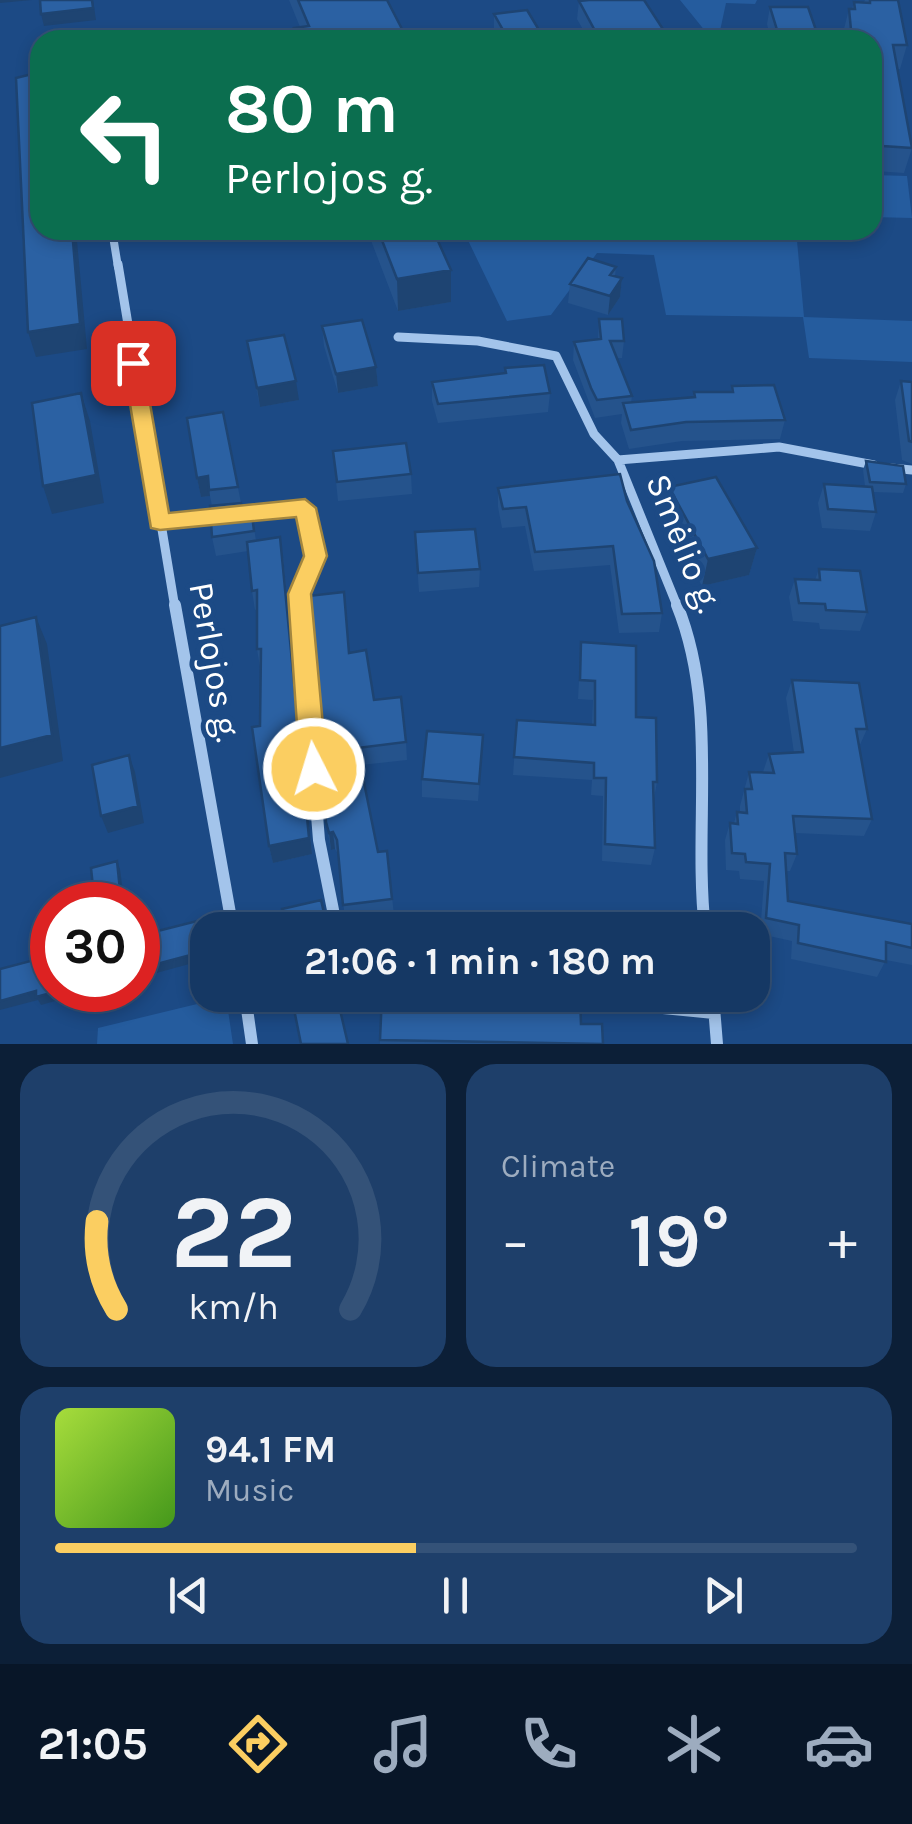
<!DOCTYPE html>
<meta charset="utf-8">
<style>
body{margin:0;font-family:Karla,sans-serif;background:#1e3f6a;color:#f1f3f6;height:100vh;display:flex;flex-direction:column;font-size:38px;white-space:nowrap}
*{box-sizing:border-box;margin:0}
p{font-size:32px;color:#9dacbf}
.icon{flex:none;width:55px;height:55px;fill:none;stroke:currentColor;stroke-width:2;stroke-linecap:round;stroke-linejoin:round}
.map{position:relative;height:1044px;overflow:hidden}
.panel{display:flex;flex-direction:column;gap:20px;padding:20px;background:#0c1f37;flex:1}
.panel>*{flex:none}
.hud{position:absolute;left:30px;top:30px;width:852px;height:210px;border-radius:30px;box-shadow:0 5px 15px #0003,0 0 0 2px #345278;background:#0b6e4f;color:#fff;overflow:hidden}
.speed{position:absolute;left:30px;top:882px;display:flex;gap:20px;font-size:50px;font-weight:700;text-align:center}
.speed>*{display:grid;place-content:center;width:130px;height:130px;border-radius:50%;background:#153864;box-shadow:0 5px 15px #0003,0 0 0 2px #345278;line-height:1}
.speed .limit{border:15px solid #d22;background:#fff;color:#111}
.pin{position:absolute;display:grid;place-items:center;width:85px;height:85px;color:#fff;margin:-42px;border-radius:20px;box-shadow:0 5px 15px #0006}
.me{position:absolute;width:110px;margin:-55px;rotate:355deg;stroke-linejoin:round;filter:drop-shadow(0 0 8px #0008)}
.turn{display:flex;align-items:center;gap:35px;height:210px;padding:0 30px;font-size:45px}
.turn .icon{width:130px;height:130px;stroke-width:2.5}
.turn b{display:block;font-size:70px;line-height:85px}
.big{font-size:75px;font-weight:700;line-height:1.1}
.panel .tile{flex:1;display:flex;flex-direction:column;justify-content:center;gap:15px;min-width:0;padding:0 35px;border-radius:30px;background:#1e3f6a}
.panel .dial{align-items:center;gap:0}
.dial svg{height:260px;overflow:visible;fill:none;stroke:#345278;stroke-width:7;stroke-linecap:round;text-anchor:middle}
.dial text{fill:#f1f3f6;stroke:none}
.song{display:flex;align-items:center;gap:30px}
.cover{width:120px;height:120px;border-radius:15px;background:linear-gradient(135deg,hsl(80 70% 55%),hsl(100 70% 35%))}
.played{height:10px;border-radius:5px;background:linear-gradient(90deg,#fbce61 45%,#345278 45%)}
.keys{display:flex;justify-content:space-around;direction:ltr}
.heat{display:flex;justify-content:space-between;align-items:center;font-size:55px;direction:ltr}
.panel .tiles{flex:1;display:grid;gap:20px;grid-template-columns:1fr 1fr}
.tile:last-child{grid-column:span 2}
.trip{position:absolute;left:190px;top:912px;width:580px;height:100px;border-radius:30px;background:#153864;box-shadow:0 5px 15px #0003,0 0 0 2px #345278;font-weight:700;line-height:100px;text-align:center}
.menu{display:flex;height:160px;justify-content:space-around;align-items:center;background:#081628;color:#9dacbf}
.menu .icon{width:70px;height:70px}
.menu .current{color:#fbce61}
.menu b{font-size:45px;color:#f1f3f6}
.map>svg:first-child{display:block}
</style>
<div class="map">
<svg width="912" height="1044" viewBox="0 0 912 1044">
<rect width="100%" height="100%" fill="#1c4a85"/>
<path fill="#255c9e" d="M680 0H757L755 4 726 3 718 40H678L710 37Z
M873 175 907 176 912 218 873 217Z
M463 230H796L804 317 912 321V362L809 358 803 317 666 315 654 255 597 253 551 315 507 321Z
M226 997 233 1044H97L98 1028Z"/>
<g fill="none" stroke-linecap="round" stroke-linejoin="round">
<path stroke="#a3c4eb" stroke-width="8" d="M112 230 118 267"/>
<path stroke="#a3c4eb" stroke-width="9" d="M118 264 175 608
M398 337 478 341 556 356 594 434 618 460 678 608
M618 460 779 447 874 465
M891 468 912 470
M241 514 305 508 316 556 299 593 300 608
M160 522 224 516"/>
<path stroke="#a3c4eb" stroke-width="12" d="M175 605 233 930
M300 605 319 840 337 930
M677 605C719 708 693 823 705 930
M245 995 252 1044
M713 995 717 1044
M571 999 714 1013"/>
</g>
<path fill="#25538c" d="M289 0H387L403 40H295L294 28 300 27Z
M865 0H898L907 45 900 69H897L912 148 904 173 876 171 874 152 872 151V40H844L843 33 849 9H852L854 2H864Z
M579 1 670 40H589L577 19Z
M770 7 817 33 816 40H771L767 24Z
M494 14 545 40 494 31Z
M367 230H433L451 270V302L398 311Z
M616 267 615 276 622 278 620 297 608 315 568 303 570 284Z
M599 319 624 341 622 358H617L632 396 631 403 693 397 694 392H731L732 386 785 420 780 439 682 441 629 449 621 423 622 414 595 418 573 360 574 342 598 340Z
M322 326 376 367 378 386 338 393 324 346Z
M247 341 299 400 260 407Z
M505 368 550 393 548 412 438 423 432 401V382L505 373Z
M901 381 912 382V464L902 460 895 400Z
M223 412 242 508 251 507 256 541 283 556 312 854 273 863 269 846 260 726V667L257 649V609L255 610 252 591 248 551 216 556 212 537V506L210 496 201 497 197 478Z
M333 451 411 474 412 494 338 501Z
M866 461 906 484 903 493 873 492 876 512 870 531 822 528 818 503 824 484 865 486 863 470Z
M669 487 757 548 749 575 702 586 664 515Z
M498 488 627 501 662 613 659 632 619 633 610 565 534 571 525 526 502 528 498 507Z
M415 532 480 569 479 587 419 592Z
M819 569 867 612 860 631 820 629 819 623 793 621 789 597 795 579 815 580Z
M581 642 636 717 657 782 654 798 655 848 651 865 602 861 603 796 591 795 592 780 513 775 517 720 592 725 593 700 578 699Z
M349 653 374 700 406 742 407 760 361 765 378 852 387 851 394 915 345 921 339 856 335 849 331 850 326 822Z
M792 680 867 729 859 747 872 819 864 836 795 833 797 854 790 871H786L788 901 912 924V965L886 960 877 977 791 959 792 941 760 934 764 881 740 879 739 871 726 870 725 840 730 823H734L737 812 740 813V806L749 772H763L769 754 794 753 786 698Z
M483 735 478 801 422 797V779Z
M581 1024 603 1044H380V1040Z"/>
<path fill="#1e4472" d="M0 0H32L0 3Z
M93 0 96 20 44 26 41 14Z
M403 31V40H347V39Z
M72 230H76L87 349 36 357 28 332Z
M451 270V302L398 311 397 279Z
M622 278 620 297 608 315 610 296Z
M376 367 378 386 338 393 336 374Z
M296 381 299 400 260 407 257 388Z
M81 393 90 421 104 503 52 514 43 486Z
M208 476 210 496 201 497 197 478Z
M280 537 312 854 273 863 269 846Z
M757 548 749 575 702 586 708 559Z
M36 617 47 644 63 761 0 778V748Z
M129 755 135 772 144 823 108 833 101 816Z
M333 832 335 849 331 850 329 833Z
M117 861 120 869 124 899 98 905 94 897Z
M197 921 204 960 138 978V969Z
M62 990H94L41 1005 38 1000 0 1010V1001L36 991Z"/>
<path fill="#2b61a3" stroke="#1e4472" stroke-width="2.5" d="M40 0H92L93 8 41 14Z
M298 0H387L403 31 347 40H299L294 28 309 26Z
M589 0H644L670 40H600L579 1Z
M870 0H898L907 45H893L912 148 883 146 881 127 872 126V40H852L849 9H855L854 2 870 3Z
M770 7H808L817 33H778Z
M527 10 545 40H437L436 39 503 30 494 14Z
M40 72V230H72L80 324 28 332 16 78Z
M378 230H433L451 270 397 279Z
M588 258 616 267 610 275 622 278 610 296 570 284Z
M599 319H622L624 341H610L632 396 597 400 591 388 574 342 601 339Z
M362 320 376 367 336 374 322 326Z
M284 335 296 381 257 388 247 341Z
M544 365 550 393 438 404 432 382 506 373 505 368Z
M901 381 912 382V442L909 441Z
M774 385 785 420 686 422 631 430 623 403 695 397 694 392H733L732 386Z
M81 393 96 475 43 486 32 403Z
M223 412 238 487 209 490 208 476 197 478 187 418Z
M406 443 411 474 337 482 333 451Z
M866 461 903 466 906 484 870 482Z
M620 474 627 501 654 561 662 613 622 614 613 546 535 552 526 507 503 509 498 488Z
M716 477 757 548 708 559 669 487Z
M824 484 872 487 876 512 828 509Z
M241 503 242 508 251 507 254 531 212 537 210 506Z
M475 529 480 569 418 573 415 532Z
M280 537 309 838 269 846 252 727 260 726 261 649H257V590L252 591 247 542Z
M819 569 860 571 867 612 826 610 825 604 799 603 795 579 820 580Z
M344 592 349 653 366 650 374 700 401 697 406 742 357 748 378 852 387 851 392 899 343 905 337 840 333 832 329 833 326 822 308 596Z
M36 617 52 735 0 748V626Z
M581 642 636 646V717L656 718 657 782H653L655 848 605 844 606 778H594V763L514 757 517 720 595 725V681L580 680Z
M792 680 859 683 867 729H856L872 819 793 816 797 854 785 853 788 901 912 924V948L886 942V962L798 943 799 925 766 918 770 864 746 862 745 854 732 853 730 823 738 824 737 812 747 813 745 789H752L749 772 774 773 769 754 803 752Z
M427 731 483 735 479 784 422 779Z
M129 755 138 806 101 816 92 765Z
M117 861 120 890 94 897 91 868Z
M321 900 328 930H286L282 909Z
M623 915 672 919 673 930H623Z
M197 921 202 952 138 969V936Z
M52 959V990H62L36 997V991L0 1001V969L34 960V964Z
M382 995 580 996 581 1024H602L603 1044 380 1040Z
M337 997 348 1044H301L294 1009Z"/>
<path fill="#fbce61" stroke="#a3863f" stroke-width="2.5" d="M133 356 143 363 169 513 305 499 316 508 327 556 311 594 327 769 323 777 314 781 304 777 300 769 288 594 304 556 296 517 160 530 151 528 123 363Z"/>
<g text-anchor="middle" stroke-width="10" stroke-linejoin="round" paint-order="stroke">
<g font-size="35" fill="#fff" stroke="#1c4a85">
<text transform="translate(684 543) rotate(68)" y="12">Smėlio g.</text>
<text transform="translate(215 662) rotate(80)" y="12">Perlojos g.</text>
</g>
</g>
</svg>
<div class="speed"><div class="limit">30</div></div>
<div class="pin" style="left:133px;top:363px;background:#d93025"><svg class="icon" aria-label="arrive" viewBox="0 0 24 24"><path d="M6 21V4h12l-3 4 3 4H6"/></svg></div>
<svg class="me" style="left:314px;top:769px" viewBox="-20 -20 40 40"><circle r="17" fill="#fbce61" stroke="#fff" stroke-width="3"/><path d="M0-11L8 9 0 5-8 9z" fill="#fff"/></svg>
<div class="trip">21:06 · 1 min · 180 m</div>
<div class="hud">
<div class="turn"><svg class="icon" aria-label="left" viewBox="0 0 24 24"><path d="M17 20v-9H6M10 6l-5 5 5 5"/></svg><div><b>80 m</b>Perlojos g.</div></div>
</div>
</div>
<section class="panel">
<div class="tiles">
<div class="tile dial"><svg viewBox="0 0 100 80">
<path d="M14 69A42 42 0 1 1 86 69"/>
<path d="M14 69A42 42 0 0 1 8 42" stroke="#fbce61"/>
<text x="50" y="56" font-size="32" font-weight="700">22</text>
<text x="50" y="72" font-size="11">km/h</text>
</svg></div>
<div class="tile"><p>Climate</p>
<div class="heat"><a>−</a><b class="big">19°</b><a>+</a></div>
</div>
<div class="tile">
<div class="song"><i class="cover"></i><div><b>94.1 FM</b><p>Music</p></div></div>
<div class="played"></div>
<div class="keys"><svg class="icon" aria-label="previous" viewBox="0 0 24 24"><path d="M18 5L8 12l10 7zM5 5v14"/></svg><svg class="icon" aria-label="pause" viewBox="0 0 24 24"><path d="M8 5v14M16 5v14"/></svg><svg class="icon" aria-label="next" viewBox="0 0 24 24"><path d="M6 5l10 7-10 7zM19 5v14"/></svg></div>
</div>
</div>
</section>
<nav class="menu">
<b>21:05</b>
<svg class="icon current" aria-label="directions" viewBox="0 0 24 24"><path d="M12 3l9 9-9 9-9-9zM9 14v-3h6M13 9l2 2-2 2"/></svg>
<svg class="icon" aria-label="music" viewBox="0 0 24 24"><path d="M9 18V5l10-2v13"/><circle cx="6" cy="18" r="3"/><circle cx="16" cy="16" r="3"/></svg>
<svg class="icon" aria-label="phone" viewBox="0 0 24 24"><path d="M5 4h4l2 5-3 2q2 4 5 5l2-3 5 2v4C11 20 4 13 5 4z"/></svg>
<svg class="icon" aria-label="climate" viewBox="0 0 24 24"><path d="M12 3v18M4 7l16 10M4 17L20 7"/></svg>
<svg class="icon" aria-label="car" viewBox="0 0 24 24"><path d="M5 17H2v-5l4-1 3-4h7l3 4 3 1v5h-3M9 17h6M6 11h13"/><circle cx="7" cy="17" r="2"/><circle cx="17" cy="17" r="2"/></svg>
</nav>
